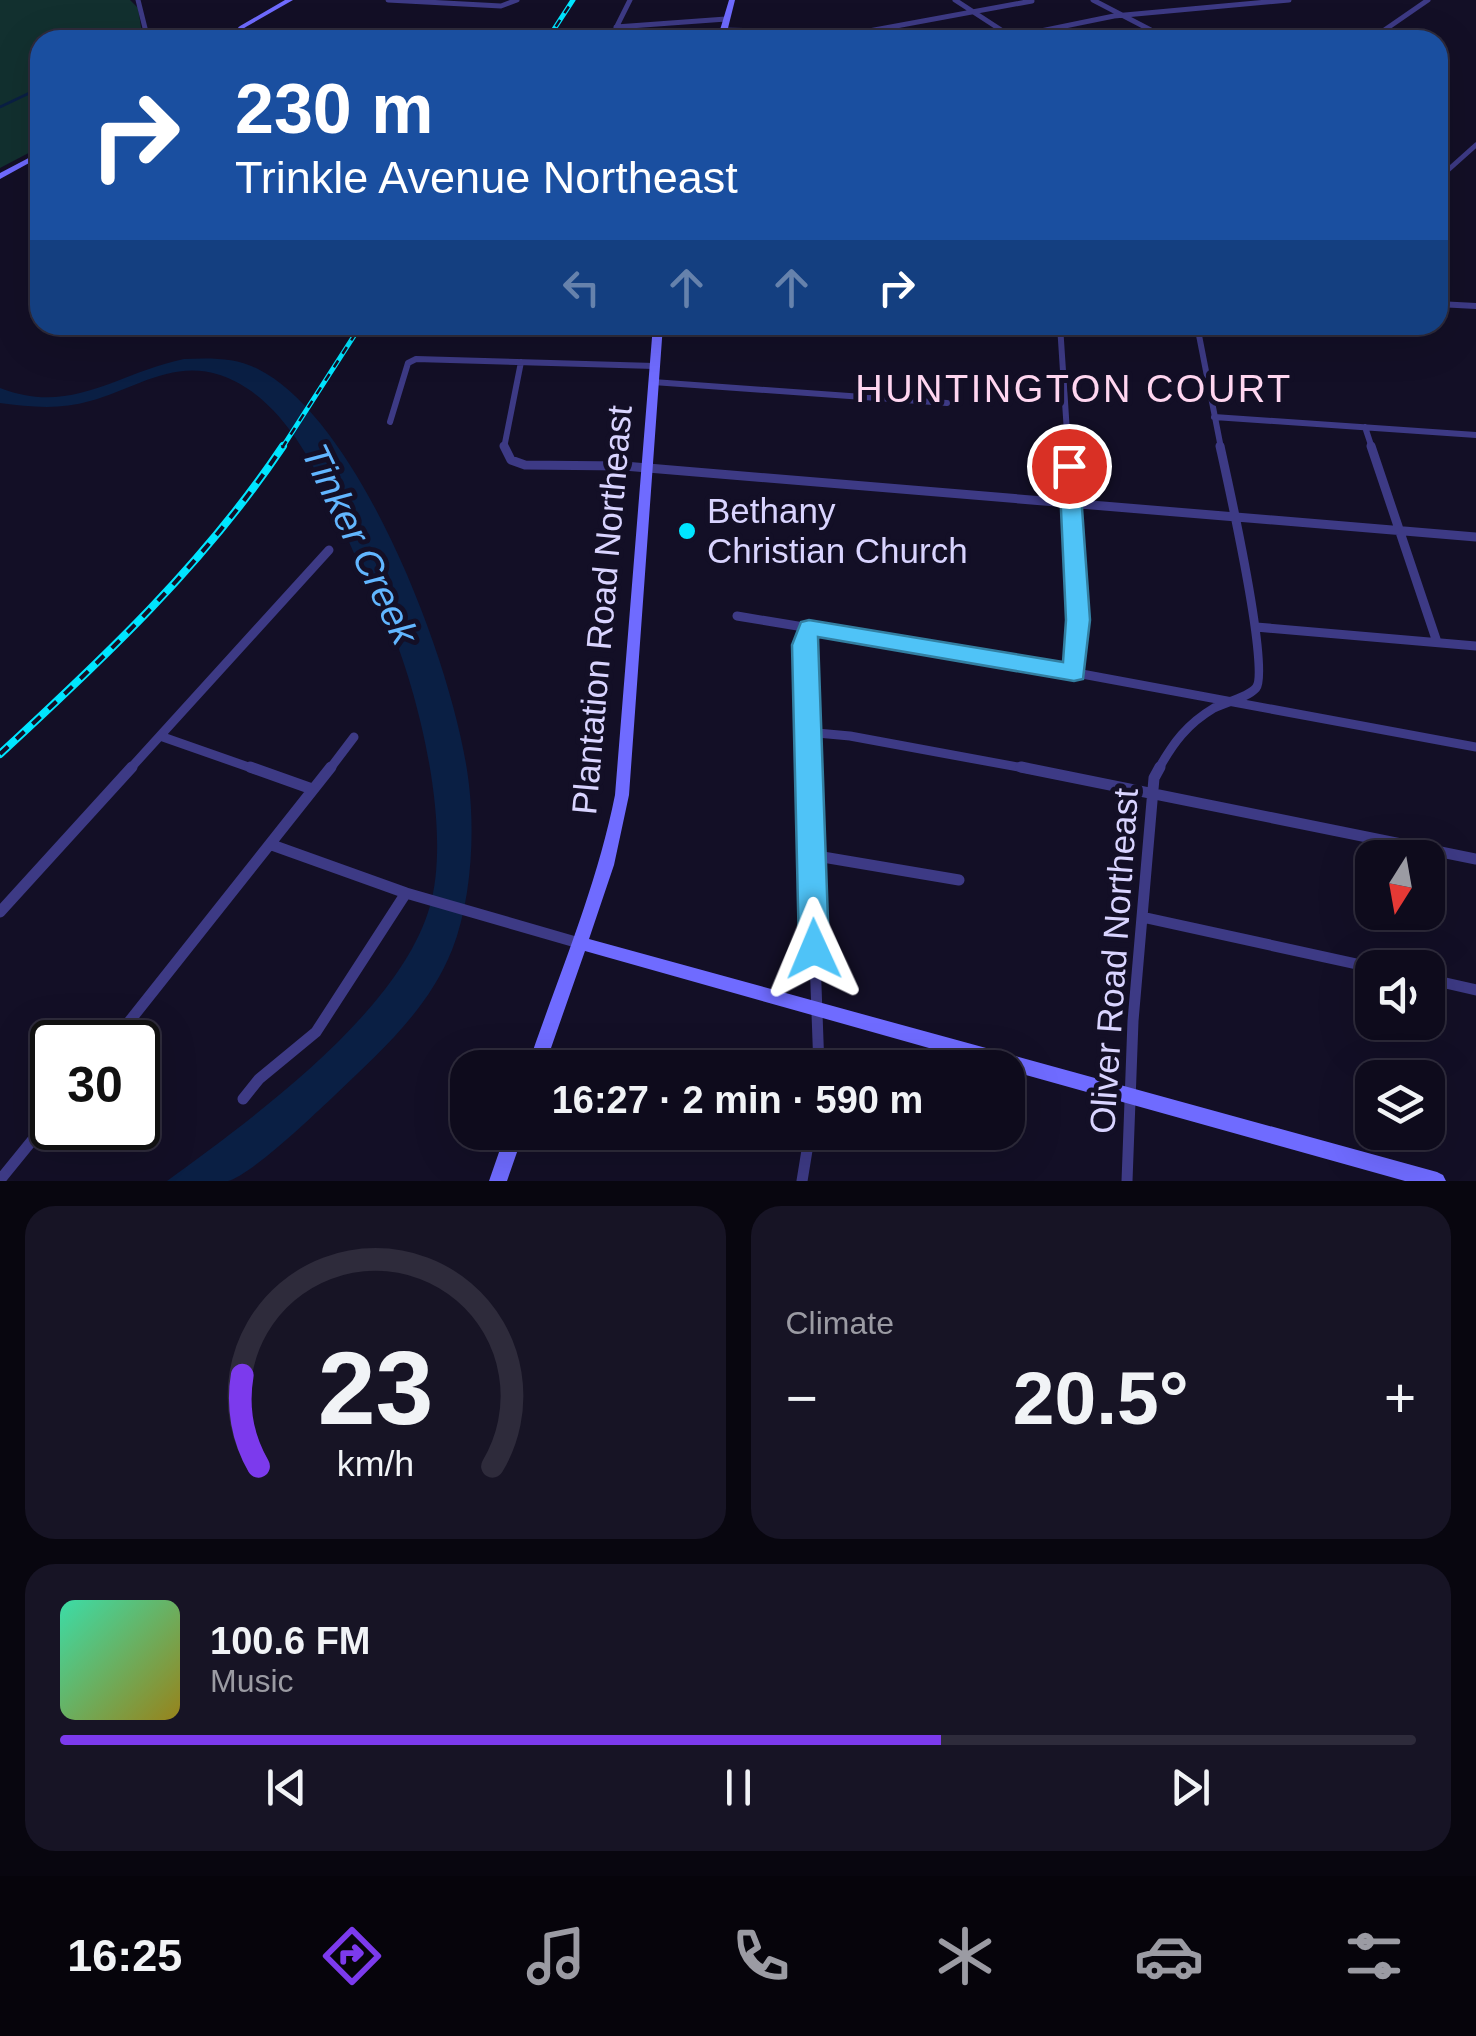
<!DOCTYPE html>
<meta charset="utf-8">
<style>
body{margin:0;font-family:Helvetica,sans-serif;background:#171425;color:#f1f3f6;height:100vh;display:flex;flex-direction:column;font-size:38px;white-space:nowrap}
*{box-sizing:border-box;margin:0}
p{font-size:32px;color:#9b9ba3}
.icon{flex:none;width:55px;height:55px;fill:none;stroke:currentColor;stroke-width:2;stroke-linecap:round;stroke-linejoin:round}
.map{position:relative;height:1181px;overflow:hidden}
.drawer{display:flex;flex-direction:column;gap:25px;padding:25px;background:#08060f;flex:1}
.drawer>*{flex:none}
.guide{position:absolute;left:30px;top:30px;width:1418px;height:305px;border-radius:30px;box-shadow:0 10px 40px #0002,0 0 0 2px #2e2b3b;background:#1a4fa0;color:#fff;overflow:hidden}
.needle{width:65px;rotate:191deg}
.fabs{position:absolute;left:1355px;top:840px;display:grid;gap:20px}
.fabs a{display:grid;place-items:center;width:90px;height:90px;border-radius:20px;background:#0e0b1c;box-shadow:0 10px 40px #0002,0 0 0 2px #2e2b3b;font-size:50px}
.speed{position:absolute;left:30px;top:1020px;display:flex;gap:20px;font-size:50px;font-weight:700;text-align:center}
.speed>*{display:grid;place-content:center;width:130px;height:130px;border-radius:50%;background:#0e0b1c;box-shadow:0 10px 40px #0002,0 0 0 2px #2e2b3b;line-height:1}
.speed .limit{border:5px solid #111;border-radius:15px;background:#fff;color:#111}
.pin{position:absolute;display:grid;place-items:center;width:85px;height:85px;color:#fff;margin:-42px;border:5px solid #fff;border-radius:50%;box-shadow:0 2px 10px #0007}
.me{position:absolute;width:110px;margin:-55px;rotate:359deg;stroke-linejoin:round;filter:drop-shadow(0 0 8px #0008)}
.turn{display:flex;align-items:center;gap:35px;height:210px;padding:0 40px;font-size:45px}
.turn .icon{width:130px;height:130px;stroke-width:2.5}
.turn b{display:block;font-size:70px;line-height:85px}
.lanes{display:flex;align-items:center;height:95px;padding:0 40px;background:#0003;justify-content:center;gap:50px;direction:ltr}
.lanes .off{opacity:.35}
.big{font-size:75px;font-weight:600;line-height:1.1}
.drawer .tile{flex:1;display:flex;flex-direction:column;justify-content:center;gap:15px;min-width:0;padding:0 35px;border-radius:30px;background:#171425}
.drawer .dial{align-items:center;gap:0}
.dial svg{height:260px;overflow:visible;fill:none;stroke:#2e2b3b;stroke-width:7;stroke-linecap:round;text-anchor:middle}
.dial text{fill:#f1f3f6;stroke:none}
.song{display:flex;align-items:center;gap:30px}
.cover{width:120px;height:120px;border-radius:15px;background:linear-gradient(135deg,hsl(160 70% 55%),hsl(50 70% 35%))}
.played{height:10px;border-radius:5px;background:linear-gradient(90deg,#7c3aed 65%,#2e2b3b 65%)}
.keys{display:flex;justify-content:space-around;direction:ltr}
.heat{display:flex;justify-content:space-between;align-items:center;font-size:55px;direction:ltr}
.drawer .tiles{flex:1;display:grid;gap:25px;grid-template-columns:1fr 1fr}
.tile:last-child{grid-column:span 2}
.trip{position:absolute;left:450px;top:1050px;width:575px;height:100px;border-radius:30px;background:#0e0b1c;box-shadow:0 10px 40px #0002,0 0 0 2px #2e2b3b;font-weight:600;line-height:100px;text-align:center}
.dock{display:flex;height:160px;justify-content:space-around;align-items:center;background:#06040b;color:#9b9ba3}
.dock .icon{width:70px;height:70px}
.dock .active{color:#7c3aed}
.dock b{font-size:45px;color:#f1f3f6}
.map>svg:first-child{display:block}
</style>
<div class="map">
<svg width="1476" height="1181" viewBox="0 0 1476 1181">
<rect width="100%" height="100%" fill="#130f26"/>
<path fill="#12302f" d="M0 0H130L138 8 143 40H40V147L0 168Z"/>
<path fill="#0a1f44" d="M184 359C209 358 235 357 258 369 363 422 457 674 469 785 475 836 471 902 452 950 428 1010 380 1052 334 1096 315 1114 250 1176 228 1181 210 1181 186 1181 167 1181 253 1118 400 1012 430 906 452 829 419 692 387 619 377 596 364 574 353 551 326 490 291 399 220 375 173 359 134 389 90 401 60 410 30 407 0 403V388C71 416 117 373 184 359Z"/>
<g fill="none" stroke-linecap="round" stroke-linejoin="round">
<path stroke="#0a1f44" stroke-width="2.5" d="M0 107 40 88"/>
<path stroke="#3d3a85" stroke-width="5" d="M138 0 148 40
M388 0 501 6 517 0
M955 0 1015 39
M1093 0 1170 40
M616 27 726 19
M889 28 908 40
M240 29 284 40
M723 30 858 33 1032 1
M1011 37 1114 16 1289 0
M610 40 630 0
M1370 40 1428 0
M1438 179 1476 145"/>
<path stroke="#3d3a85" stroke-width="6" d="M1438 304 1476 306
M1060 325 1068 448
M1197 325 1221 448
M653 382 947 403
M1214 417 1476 435
M390 422 408 363 416 359 654 366
M1365 427 1372 448
M504 448 521 362"/>
<path stroke="#3d3a85" stroke-width="9" d="M504 446 511 460 525 465 624 466 1476 537
M1067 446 1078 620 1074 673
M1371 446 1437 642
M737 616 1028 664 1476 747
M1256 627 1476 646
M806 732 850 736 1034 770
M160 736 257 770
M129 770 329 550
M329 770 354 737
M808 770 804 645 809 628
M1158 770C1173 743 1187 724 1214 708 1226 702 1247 698 1256 688 1271 672 1227 478 1220 446"/>
<path stroke="#3d3a85" stroke-width="11" d="M250 767 312 789
M808 767 819 1068
M1021 767 1476 859
M272 845 406 893 579 943
M811 855 959 880
M0 912 132 767
M1142 917 1375 968
M1428 979 1476 990
M113 1042 331 767
M243 1099 259 1079 316 1032 406 893
M0 1180 52 1116
M802 1181 810 1132
M1127 1181 1133 1021 1154 778 1160 767"/>
<path fill="#6f6bff" fill-rule="evenodd" d="M285 0H293L244 28 234 40H226L240 26Z
M729 0H735L725 40H717Z
M40 152V157L0 179V173Z
M653 325H663L629 795 614 865 589 939 1437 1172 1443 1175 1446 1181H1405L1008 1070V1068H1000L585 951 544 1068H527C558 976 596 890 615 795Z
M506 1132H524L507 1181H489Z"/>
<defs>
<path id="rail-far1" d="M547 40 573 0
M282 448 361 325"/>
<path id="rail" d="M0 754C104 658 204 564 283 446"/>
</defs>
<use href="#rail-far1" stroke="#00e5ff" stroke-width="5"/>
<use href="#rail" stroke="#00e5ff" stroke-width="8"/>
<use href="#rail-far1" stroke="#130f26" stroke-width="2.5" stroke-dasharray="8" stroke-linecap="butt"/>
<use href="#rail" stroke="#130f26" stroke-width="4" stroke-dasharray="11" stroke-linecap="butt"/>
</g>
<path fill="#4fc3f7" stroke="#337fa1" stroke-width="2.5" d="M1069 460 1079 466 1090 620 1083 679 1074 681 818 637 829 949 824 958 814 962 804 958 799 949 792 645 801 622 809 620 1063 662 1066 620 1059 466Z"/>
<circle fill="#00e5ff" stroke="#130f26" stroke-width="4" cx="687" cy="531" r="10"/>
<g text-anchor="middle" stroke-width="10" stroke-linejoin="round" paint-order="stroke">
<g font-size="35" fill="#d9d4ff" stroke="#130f26" text-anchor="start">
<text x="707" y="523">Bethany<tspan x="707" dy="40">Christian Church</tspan></text>
</g>
<g font-size="35" fill="#d9d4ff" stroke="#130f26">
<text transform="translate(602 610) rotate(-85)" y="12">Plantation Road Northeast</text>
<text transform="translate(1114 961) rotate(-86)" y="12">Oliver Road Northeast</text>
</g>
<g font-size="38" letter-spacing="2.5" fill="#ffd6f0" stroke="#130f26">
<text x="1074" y="402">HUNTINGTON COURT</text>
</g>
<g font-size="38" font-style="italic" fill="#62b6ff" stroke="#130f26">
<text transform="translate(360 544) rotate(64)" y="13">Tinker Creek</text>
</g>
</g>
</svg>
<div class="fabs">
<a><svg class="needle" viewBox="-14 -14 28 28"><path d="M0-13l5 13h-10z" fill="#e53935"/><path d="M0 13l5-13h-10z" fill="#9b9ba3"/></svg></a>
<a><svg class="icon" aria-label="sound" viewBox="0 0 24 24"><path d="M4 9h4l5-4v14l-5-4H4zM17 9q2 3 0 6"/></svg></a>
<a><svg class="icon" aria-label="layers" viewBox="0 0 24 24"><path d="M12 4l9 5-9 5-9-5zM3 14l9 5 9-5"/></svg></a>
</div>
<div class="speed"><div class="limit">30</div></div>
<div class="pin" style="left:1069px;top:466px;background:#d93025"><svg class="icon" aria-label="arrive" viewBox="0 0 24 24"><path d="M6 21V4h12l-3 4 3 4H6"/></svg></div>
<svg class="me" style="left:814px;top:949px" viewBox="-20 -20 40 40"><path d="M0-17L14 15 0 8-14 15z" fill="#4fc3f7" stroke="#fff" stroke-width="4"/></svg>
<div class="trip">16:27 · 2 min · 590 m</div>
<div class="guide">
<div class="turn"><svg class="icon" aria-label="right" viewBox="0 0 24 24"><path d="M7 20v-9h11M14 6l5 5-5 5"/></svg><div><b>230 m</b>Trinkle Avenue Northeast</div></div>
<div class="lanes"><svg class="icon off" aria-label="left" viewBox="0 0 24 24"><path d="M17 20v-9H6M10 6l-5 5 5 5"/></svg><svg class="icon off" aria-label="ahead" viewBox="0 0 24 24"><path d="M12 20V5M6 11l6-6 6 6"/></svg><svg class="icon off" aria-label="ahead" viewBox="0 0 24 24"><path d="M12 20V5M6 11l6-6 6 6"/></svg><svg class="icon" aria-label="right" viewBox="0 0 24 24"><path d="M7 20v-9h11M14 6l5 5-5 5"/></svg></div>
</div>
</div>
<section class="drawer">
<div class="tiles">
<div class="tile dial"><svg viewBox="0 0 100 80">
<path d="M14 69A42 42 0 1 1 86 69"/>
<path d="M14 69A42 42 0 0 1 9 41" stroke="#7c3aed"/>
<text x="50" y="56" font-size="32" font-weight="700">23</text>
<text x="50" y="72" font-size="11">km/h</text>
</svg></div>
<div class="tile"><p>Climate</p>
<div class="heat"><a>−</a><b class="big">20.5°</b><a>+</a></div>
</div>
<div class="tile">
<div class="song"><i class="cover"></i><div><b>100.6 FM</b><p>Music</p></div></div>
<div class="played"></div>
<div class="keys"><svg class="icon" aria-label="previous" viewBox="0 0 24 24"><path d="M18 5L8 12l10 7zM5 5v14"/></svg><svg class="icon" aria-label="pause" viewBox="0 0 24 24"><path d="M8 5v14M16 5v14"/></svg><svg class="icon" aria-label="next" viewBox="0 0 24 24"><path d="M6 5l10 7-10 7zM19 5v14"/></svg></div>
</div>
</div>
</section>
<nav class="dock">
<b>16:25</b>
<svg class="icon active" aria-label="directions" viewBox="0 0 24 24"><path d="M12 3l9 9-9 9-9-9zM9 14v-3h6M13 9l2 2-2 2"/></svg>
<svg class="icon" aria-label="music" viewBox="0 0 24 24"><path d="M9 18V5l10-2v13"/><circle cx="6" cy="18" r="3"/><circle cx="16" cy="16" r="3"/></svg>
<svg class="icon" aria-label="phone" viewBox="0 0 24 24"><path d="M5 4h4l2 5-3 2q2 4 5 5l2-3 5 2v4C11 20 4 13 5 4z"/></svg>
<svg class="icon" aria-label="climate" viewBox="0 0 24 24"><path d="M12 3v18M4 7l16 10M4 17L20 7"/></svg>
<svg class="icon" aria-label="car" viewBox="0 0 24 24"><path d="M5 17H2v-5l4-1 3-4h7l3 4 3 1v5h-3M9 17h6M6 11h13"/><circle cx="7" cy="17" r="2"/><circle cx="17" cy="17" r="2"/></svg>
<svg class="icon" aria-label="filters" viewBox="0 0 24 24"><path d="M4 7h16M4 17h16"/><circle cx="9" cy="7" r="2"/><circle cx="15" cy="17" r="2"/></svg>
</nav>
